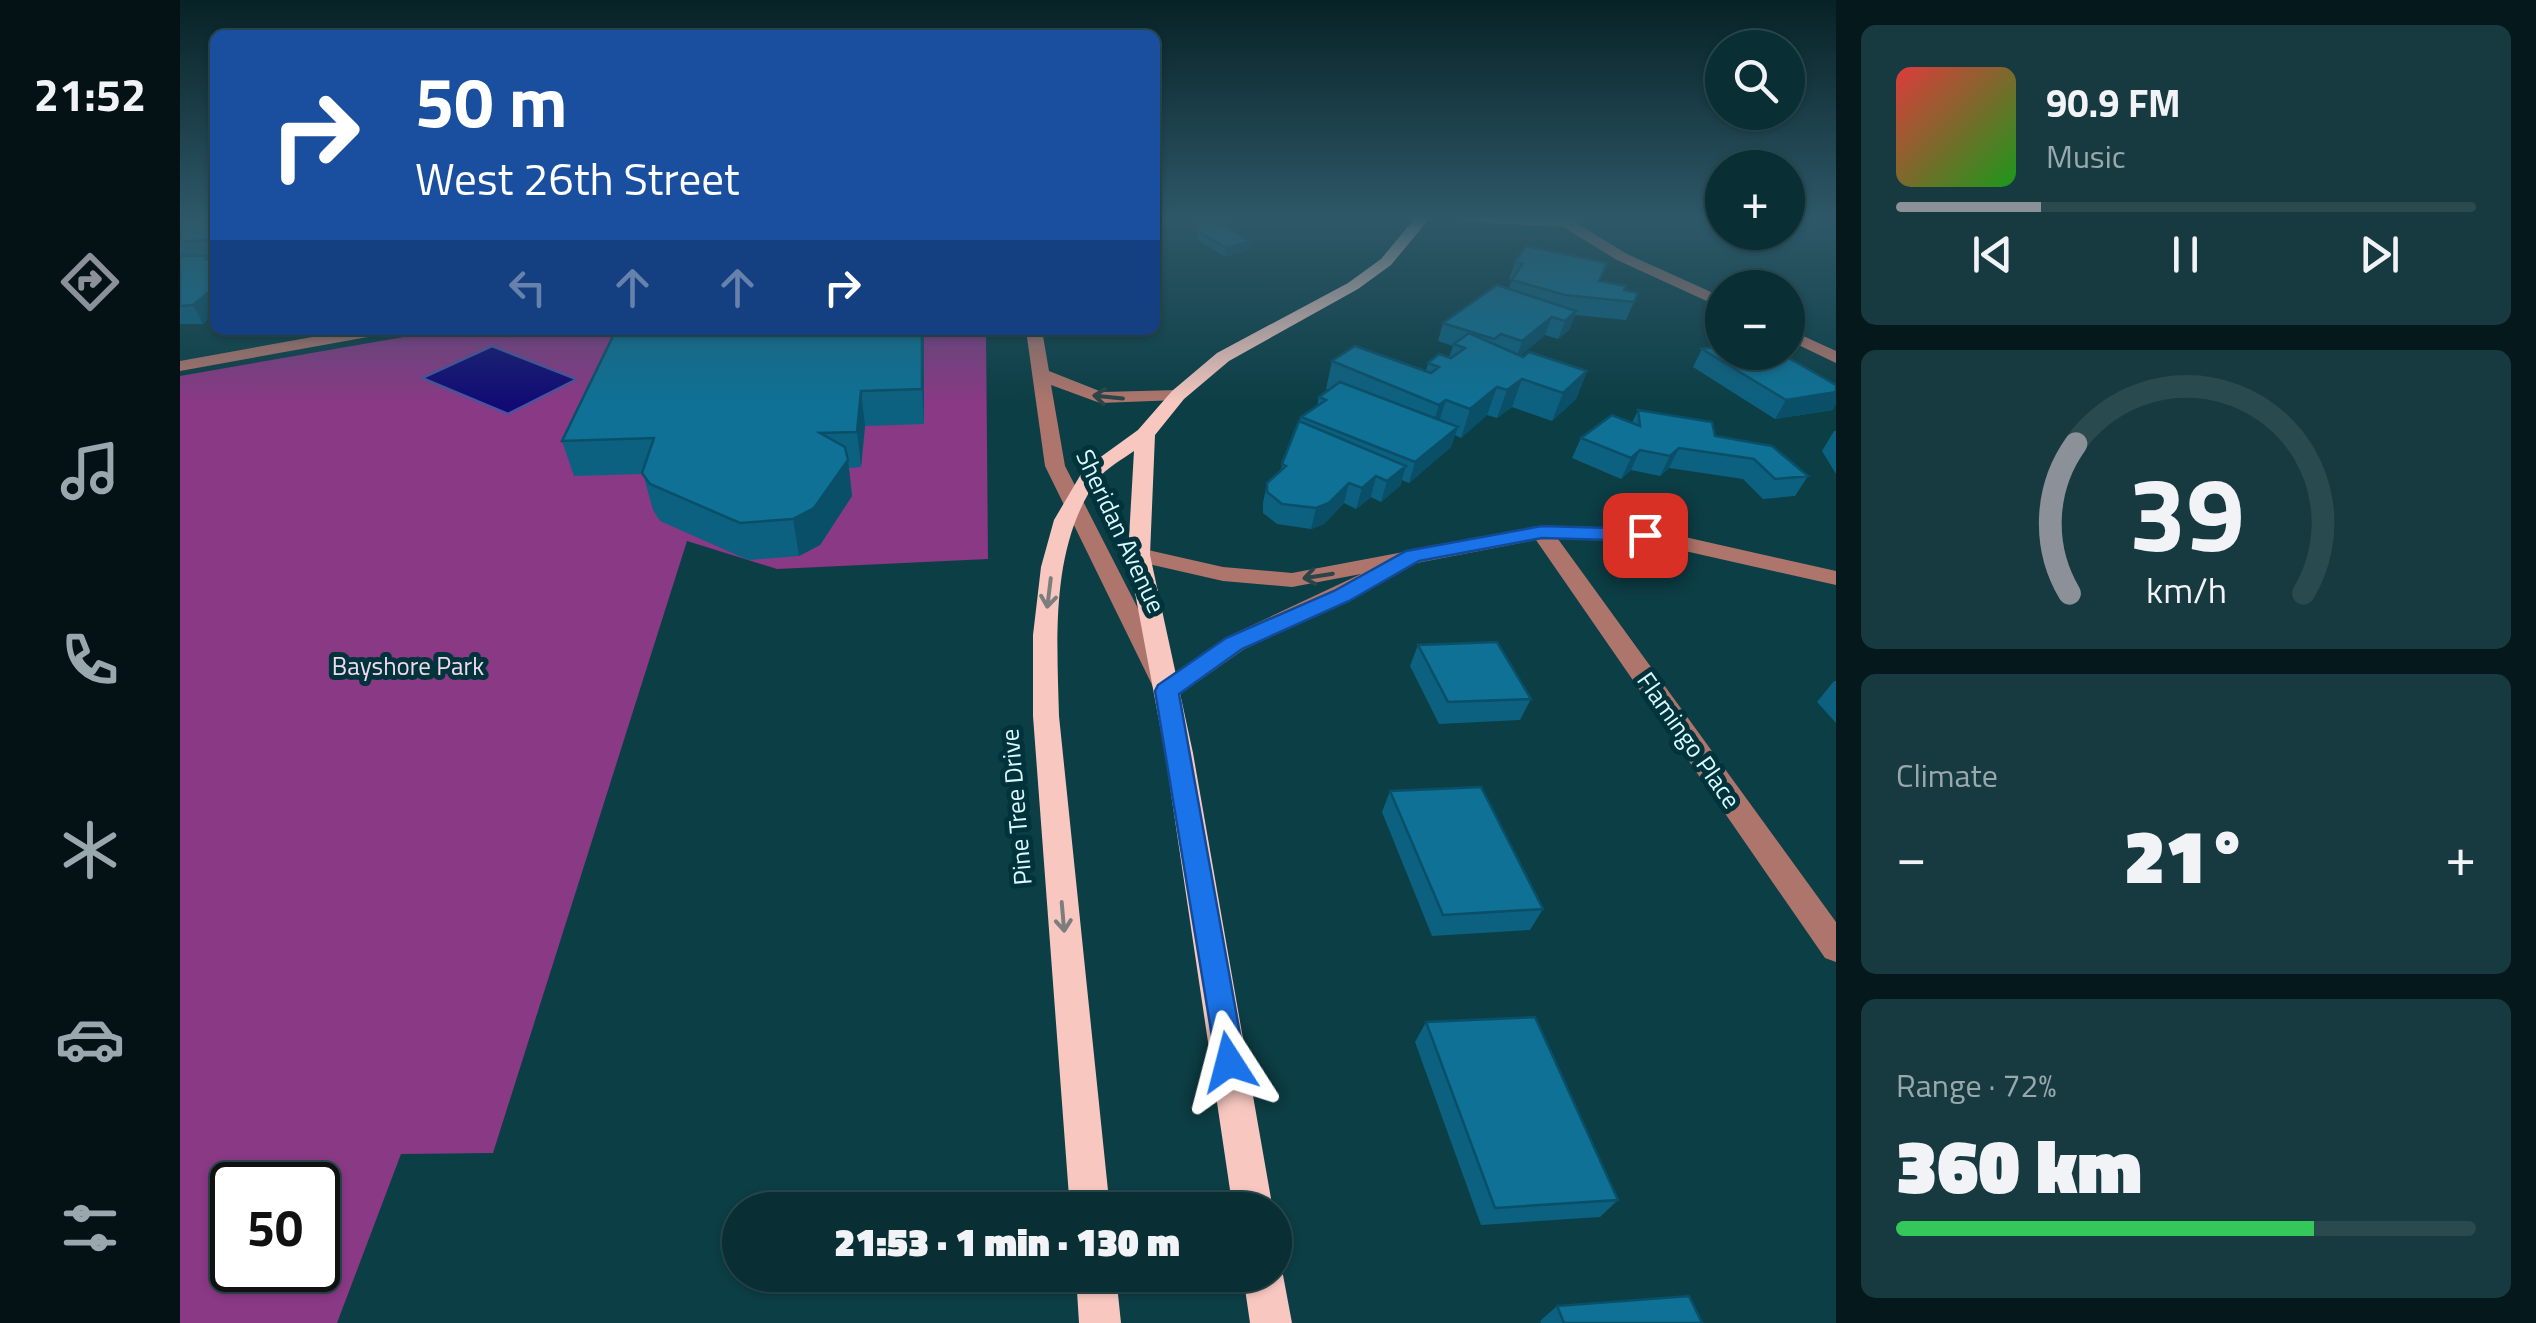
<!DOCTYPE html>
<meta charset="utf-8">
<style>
body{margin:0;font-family:"Titillium Web",sans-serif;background:#173a40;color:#f1f3f6;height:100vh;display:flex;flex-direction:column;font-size:38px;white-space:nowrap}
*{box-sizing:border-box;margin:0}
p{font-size:32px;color:#99a8ac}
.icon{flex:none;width:55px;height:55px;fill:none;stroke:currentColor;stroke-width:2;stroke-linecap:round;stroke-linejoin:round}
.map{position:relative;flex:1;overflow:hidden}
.panel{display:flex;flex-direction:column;gap:25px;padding:25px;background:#05191d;width:700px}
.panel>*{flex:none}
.hud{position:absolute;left:30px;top:30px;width:950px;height:305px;border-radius:15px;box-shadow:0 2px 8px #0004,0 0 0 2px #294a4f;background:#1a4fa0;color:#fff;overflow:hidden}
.tools{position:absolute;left:1525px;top:30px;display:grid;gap:20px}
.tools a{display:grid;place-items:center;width:100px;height:100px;border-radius:50%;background:#092e34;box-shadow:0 2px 8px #0004,0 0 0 2px #294a4f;font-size:50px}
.speed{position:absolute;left:30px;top:1162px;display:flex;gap:20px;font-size:50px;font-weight:700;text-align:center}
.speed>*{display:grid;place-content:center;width:130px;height:130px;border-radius:50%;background:#092e34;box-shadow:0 2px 8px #0004,0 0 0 2px #294a4f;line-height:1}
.speed .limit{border:5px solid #111;border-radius:15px;background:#fff;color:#111}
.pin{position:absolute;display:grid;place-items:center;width:85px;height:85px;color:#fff;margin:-42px;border-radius:20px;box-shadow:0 5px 15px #0006}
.me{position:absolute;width:110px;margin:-55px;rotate:351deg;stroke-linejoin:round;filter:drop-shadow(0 0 8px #0008)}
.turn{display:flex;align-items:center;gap:35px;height:210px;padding:0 40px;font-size:45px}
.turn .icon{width:130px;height:130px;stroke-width:2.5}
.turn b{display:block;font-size:70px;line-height:85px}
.lanes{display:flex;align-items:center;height:95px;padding:0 40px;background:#0003;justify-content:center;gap:50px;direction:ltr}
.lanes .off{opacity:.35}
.big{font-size:75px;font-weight:800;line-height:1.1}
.panel .widget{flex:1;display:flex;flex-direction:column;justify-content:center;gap:15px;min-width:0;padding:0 35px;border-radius:15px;background:#173a40}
.panel .dial{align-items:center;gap:0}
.dial svg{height:260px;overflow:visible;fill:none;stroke:#294a4f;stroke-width:7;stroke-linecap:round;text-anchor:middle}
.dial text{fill:#f1f3f6;stroke:none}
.song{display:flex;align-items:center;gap:30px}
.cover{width:120px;height:120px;border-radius:15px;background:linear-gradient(135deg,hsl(0 70% 55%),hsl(120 70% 35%))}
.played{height:10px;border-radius:5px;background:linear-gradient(90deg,#8c9099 25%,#294a4f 25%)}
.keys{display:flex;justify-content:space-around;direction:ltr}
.heat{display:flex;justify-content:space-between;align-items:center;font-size:55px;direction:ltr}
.charge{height:15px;border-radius:8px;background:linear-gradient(90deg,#34c759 72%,#294a4f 0)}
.trip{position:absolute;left:542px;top:1192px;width:570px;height:100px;border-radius:50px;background:#092e34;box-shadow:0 2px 8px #0004,0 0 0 2px #294a4f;font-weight:800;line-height:100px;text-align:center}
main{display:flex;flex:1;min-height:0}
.dock{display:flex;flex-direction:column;width:180px;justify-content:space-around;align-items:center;background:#041215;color:#99a8ac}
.dock .icon{width:70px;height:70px}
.dock .selected{color:#8c9099}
.dock b{font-size:45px;color:#f1f3f6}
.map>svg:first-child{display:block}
</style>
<main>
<nav class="dock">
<b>21:52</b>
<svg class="icon selected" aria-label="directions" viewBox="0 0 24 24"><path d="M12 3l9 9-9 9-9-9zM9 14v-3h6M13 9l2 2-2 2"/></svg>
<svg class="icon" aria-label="music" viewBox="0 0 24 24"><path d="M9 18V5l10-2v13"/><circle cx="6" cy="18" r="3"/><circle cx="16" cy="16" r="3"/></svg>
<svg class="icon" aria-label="phone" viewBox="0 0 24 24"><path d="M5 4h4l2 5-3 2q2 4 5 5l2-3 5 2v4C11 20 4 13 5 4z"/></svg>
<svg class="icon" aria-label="climate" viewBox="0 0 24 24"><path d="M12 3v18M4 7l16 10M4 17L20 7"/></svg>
<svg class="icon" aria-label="car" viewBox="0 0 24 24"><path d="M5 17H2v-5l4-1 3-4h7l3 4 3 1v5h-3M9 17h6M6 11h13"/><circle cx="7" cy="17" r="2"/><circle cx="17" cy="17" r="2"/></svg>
<svg class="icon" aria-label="filters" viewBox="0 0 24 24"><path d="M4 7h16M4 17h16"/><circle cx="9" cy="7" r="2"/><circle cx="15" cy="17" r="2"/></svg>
</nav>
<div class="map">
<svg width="1656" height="1323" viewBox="0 0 1656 1323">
<rect width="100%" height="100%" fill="#0c3e45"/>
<path fill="#8a3985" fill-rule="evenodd" d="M264 330H806L808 559 597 569 507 541 313 1153 221 1154 157 1323H0V376ZM52 1185H138V1270H52Z"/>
<path fill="#110a74" stroke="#4e529e" stroke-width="2.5" d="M312 346 396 379H397L328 414 242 378Z"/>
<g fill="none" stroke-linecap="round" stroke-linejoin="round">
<path fill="#ae756c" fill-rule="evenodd" d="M1282 218H1388L1447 254 1542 297V308L1437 260 1383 227 1289 222Z
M1608 329 1656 351V363L1608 340Z
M171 330H207L199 335 0 371V361Z
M846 330H862L869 371 922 392 998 390 1007 395 998 400 920 403 871 385 885 466 992 675 1045 638 1181 574 1112 587 1043 581 951 560 948 555 951 550 959 548 1043 567 1112 573 1362 526 1465 528 1656 571V585L1465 542 1378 539 1656 922V962L1645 958 1356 540 1216 567 1215 575 1063 650 996 697H978L865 466Z"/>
<path fill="#f8c8c0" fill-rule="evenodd" d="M1235 218H1250L1211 265 1178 289 1049 361 1004 399 975 435 970 555 1013 753 1093 1210H1053L985 753 948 555 954 451C943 459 926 468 917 480 870 547 877 638 879 716L930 1210H890L853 716V635L861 567 874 520 904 469 958 430 992 391 1037 353 1168 283 1201 259Z
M1095 1260 1103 1275 1112 1323H1070L1063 1275H1095Z
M896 1275H936L941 1323H899Z"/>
</g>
<path fill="#0c6180" d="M0 218H35V257H31L32 259 23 324H0Z
M1018 231 1069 250 1045 257 1017 239Z
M1335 262 1420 281 1458 293 1446 320 1395 315 1389 330 1378 339 1365 335 1341 355 1407 371 1396 399 1372 421 1332 407 1317 418 1307 415 1281 438 1275 435 1271 447 1229 483 1222 480 1220 486 1201 502 1191 497 1176 509 1164 503 1144 524 1131 529 1097 524 1083 513V503L1087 483 1100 471 1121 417 1137 406 1139 397 1149 390 1146 389 1152 361 1246 371 1248 363 1269 358 1273 346 1258 341 1263 323 1329 289 1332 280 1329 279Z
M744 330V424L685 426 681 467 669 468 672 496 640 545 619 556 568 560 480 521 473 510 463 474 394 476 382 441Z
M1535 342 1653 410 1595 419 1513 367 1522 349 1532 347Z
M1458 410 1535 436 1628 476 1615 496 1583 499 1563 479 1489 468 1480 476 1451 470 1441 479 1392 458 1401 438 1452 423Z
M1654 431H1656V474L1642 451Z
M1238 645 1351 699 1340 720 1259 724 1230 666Z
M1654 681H1656V723L1637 702Z
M1210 791 1363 909 1350 930 1252 936 1202 812Z
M1246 1022 1438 1200 1420 1217 1301 1225 1235 1042Z
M1377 1306 1522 1323H1361L1360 1321Z"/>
<path fill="#0a4f68" d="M1071 241 1069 250 1045 257 1046 248Z
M35 287V313L23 324 13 305Z
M1396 311 1389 330 1378 339 1385 321Z
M1372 317 1365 335 1336 360 1342 341Z
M742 330H744V424L742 389Z
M1407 371 1396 399 1372 421 1383 393Z
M1342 379 1332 407 1317 418 1327 390Z
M1317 387 1307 415 1281 438 1290 409Z
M681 391 685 426 681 467 677 432Z
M1656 392V404L1653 410 1595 419 1606 400Z
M1266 400 1257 428 1250 433 1259 405Z
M1278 427 1271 447 1229 483 1235 462Z
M1499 448 1489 468 1480 476 1490 456Z
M1460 450 1451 470 1441 479 1451 458Z
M668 460 672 496 640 545 619 556 613 519Z
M1226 466 1220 486 1201 502 1207 481Z
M1196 476 1191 497 1176 509 1182 488Z
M1169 483 1164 503 1144 524 1131 529 1136 508Z"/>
<path fill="#0e7195" stroke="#0a4f68" stroke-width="2.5" d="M0 218H35V239L0 242Z
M1020 223 1043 224 1071 241 1046 248 1018 231Z
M1346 246 1427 263 1419 281 1446 286 1444 290 1458 293 1454 302 1385 295 1332 280 1343 263 1335 262Z
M0 256H30L26 259H35V287L13 305 0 306Z
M1317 285 1396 311 1385 321 1372 317 1342 341 1321 334 1314 339 1263 323Z
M436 330H742V389L681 391 677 432 640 433 665 447 668 460 634 508 613 519 560 523 470 484 462 473 474 438 382 441Z
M1289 333 1343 357 1349 352 1407 371 1383 393 1342 379 1327 390 1317 387 1290 409 1266 400 1259 405 1152 361 1175 346 1251 373 1259 367 1248 363 1259 354 1271 358 1285 348 1274 344Z
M1542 341V352H1598L1656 385V392L1606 400 1522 349 1541 346 1535 342Z
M1160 382 1278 427 1235 462 1121 417 1146 400 1139 397Z
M1458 410 1532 422 1535 436 1592 446 1628 476 1595 479 1574 459 1499 448 1490 456 1460 450 1451 458 1401 438 1432 415 1460 426Z
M1119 421 1226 466 1207 481 1196 476 1182 488 1169 483 1149 503 1136 508 1102 504 1087 492V483L1106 466 1102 464Z
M1317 642 1351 699 1268 702 1238 645Z
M1301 787 1363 909 1263 915 1210 791Z
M1355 1017 1438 1200 1315 1208 1246 1022Z
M1509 1296 1522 1323H1384L1377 1306Z"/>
<defs><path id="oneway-shaft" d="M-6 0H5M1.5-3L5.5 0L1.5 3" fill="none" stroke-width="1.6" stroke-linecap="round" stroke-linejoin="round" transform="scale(2.5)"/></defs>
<g stroke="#2c4447">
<use href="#oneway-shaft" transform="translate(928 397) rotate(-174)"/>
<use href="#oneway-shaft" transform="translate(1138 576) rotate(171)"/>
</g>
<g stroke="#7c7e7e">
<use href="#oneway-shaft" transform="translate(869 593) rotate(97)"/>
<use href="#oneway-shaft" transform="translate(883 917) rotate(85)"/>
</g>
<linearGradient id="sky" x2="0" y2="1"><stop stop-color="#072226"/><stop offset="0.54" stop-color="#2e5868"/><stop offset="1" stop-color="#2e5868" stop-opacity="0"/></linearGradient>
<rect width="1656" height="404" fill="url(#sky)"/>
<path fill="#1a73e8" stroke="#114b97" stroke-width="2.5" d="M1362 526 1465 529 1475 535 1465 541 1362 538 1239 561 1169 601 1062 649 999 694 1065 1062 1060 1073 1049 1078 1038 1073 975 691 978 685 1046 638 1154 591 1226 551Z"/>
<g text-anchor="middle" stroke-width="10" stroke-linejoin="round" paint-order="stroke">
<g font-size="25" fill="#dbf9ff" stroke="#00333b">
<text transform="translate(941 531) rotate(65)" y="9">Sheridan Avenue</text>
<text transform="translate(1509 740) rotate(55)" y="9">Flamingo Place</text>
<text transform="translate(836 807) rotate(-95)" y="9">Pine Tree Drive</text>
</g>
<g font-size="25" fill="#f1d9ee" stroke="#00333b">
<text x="228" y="675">Bayshore Park</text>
</g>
</g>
</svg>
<div class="tools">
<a><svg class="icon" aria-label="search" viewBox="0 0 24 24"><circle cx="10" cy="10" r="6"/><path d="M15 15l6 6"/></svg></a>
<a>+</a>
<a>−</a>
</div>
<div class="speed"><div class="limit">50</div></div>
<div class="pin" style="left:1465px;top:535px;background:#d93025"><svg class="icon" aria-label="arrive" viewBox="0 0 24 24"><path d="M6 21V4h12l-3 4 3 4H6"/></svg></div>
<svg class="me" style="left:1049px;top:1062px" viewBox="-20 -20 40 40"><path d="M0-17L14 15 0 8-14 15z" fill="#1a73e8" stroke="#fff" stroke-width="4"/></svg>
<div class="trip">21:53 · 1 min · 130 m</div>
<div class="hud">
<div class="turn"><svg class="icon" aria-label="right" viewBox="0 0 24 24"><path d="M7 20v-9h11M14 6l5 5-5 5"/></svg><div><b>50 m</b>West 26th Street</div></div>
<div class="lanes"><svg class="icon off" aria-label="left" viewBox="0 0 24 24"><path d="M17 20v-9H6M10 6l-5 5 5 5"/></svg><svg class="icon off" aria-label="ahead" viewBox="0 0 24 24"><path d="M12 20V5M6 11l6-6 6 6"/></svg><svg class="icon off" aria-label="ahead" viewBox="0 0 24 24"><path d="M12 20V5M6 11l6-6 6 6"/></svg><svg class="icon" aria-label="right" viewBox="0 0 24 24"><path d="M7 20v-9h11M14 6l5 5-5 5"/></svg></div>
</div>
</div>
<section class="panel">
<div class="widget">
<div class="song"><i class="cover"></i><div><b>90.9 FM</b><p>Music</p></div></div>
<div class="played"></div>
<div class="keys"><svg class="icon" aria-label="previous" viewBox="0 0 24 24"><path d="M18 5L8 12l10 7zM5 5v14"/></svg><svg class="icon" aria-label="pause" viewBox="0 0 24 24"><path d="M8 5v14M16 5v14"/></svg><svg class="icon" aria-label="next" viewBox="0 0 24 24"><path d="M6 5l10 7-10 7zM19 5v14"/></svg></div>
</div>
<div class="widget dial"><svg viewBox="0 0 100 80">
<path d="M14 69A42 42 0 1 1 86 69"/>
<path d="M14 69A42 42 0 0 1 16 23" stroke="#8c9099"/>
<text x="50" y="56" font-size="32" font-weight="700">39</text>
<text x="50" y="72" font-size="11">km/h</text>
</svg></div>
<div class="widget"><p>Climate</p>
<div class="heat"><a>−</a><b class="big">21°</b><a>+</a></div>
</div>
<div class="widget"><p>Range · 72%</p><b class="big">360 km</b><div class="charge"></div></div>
</section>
</main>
